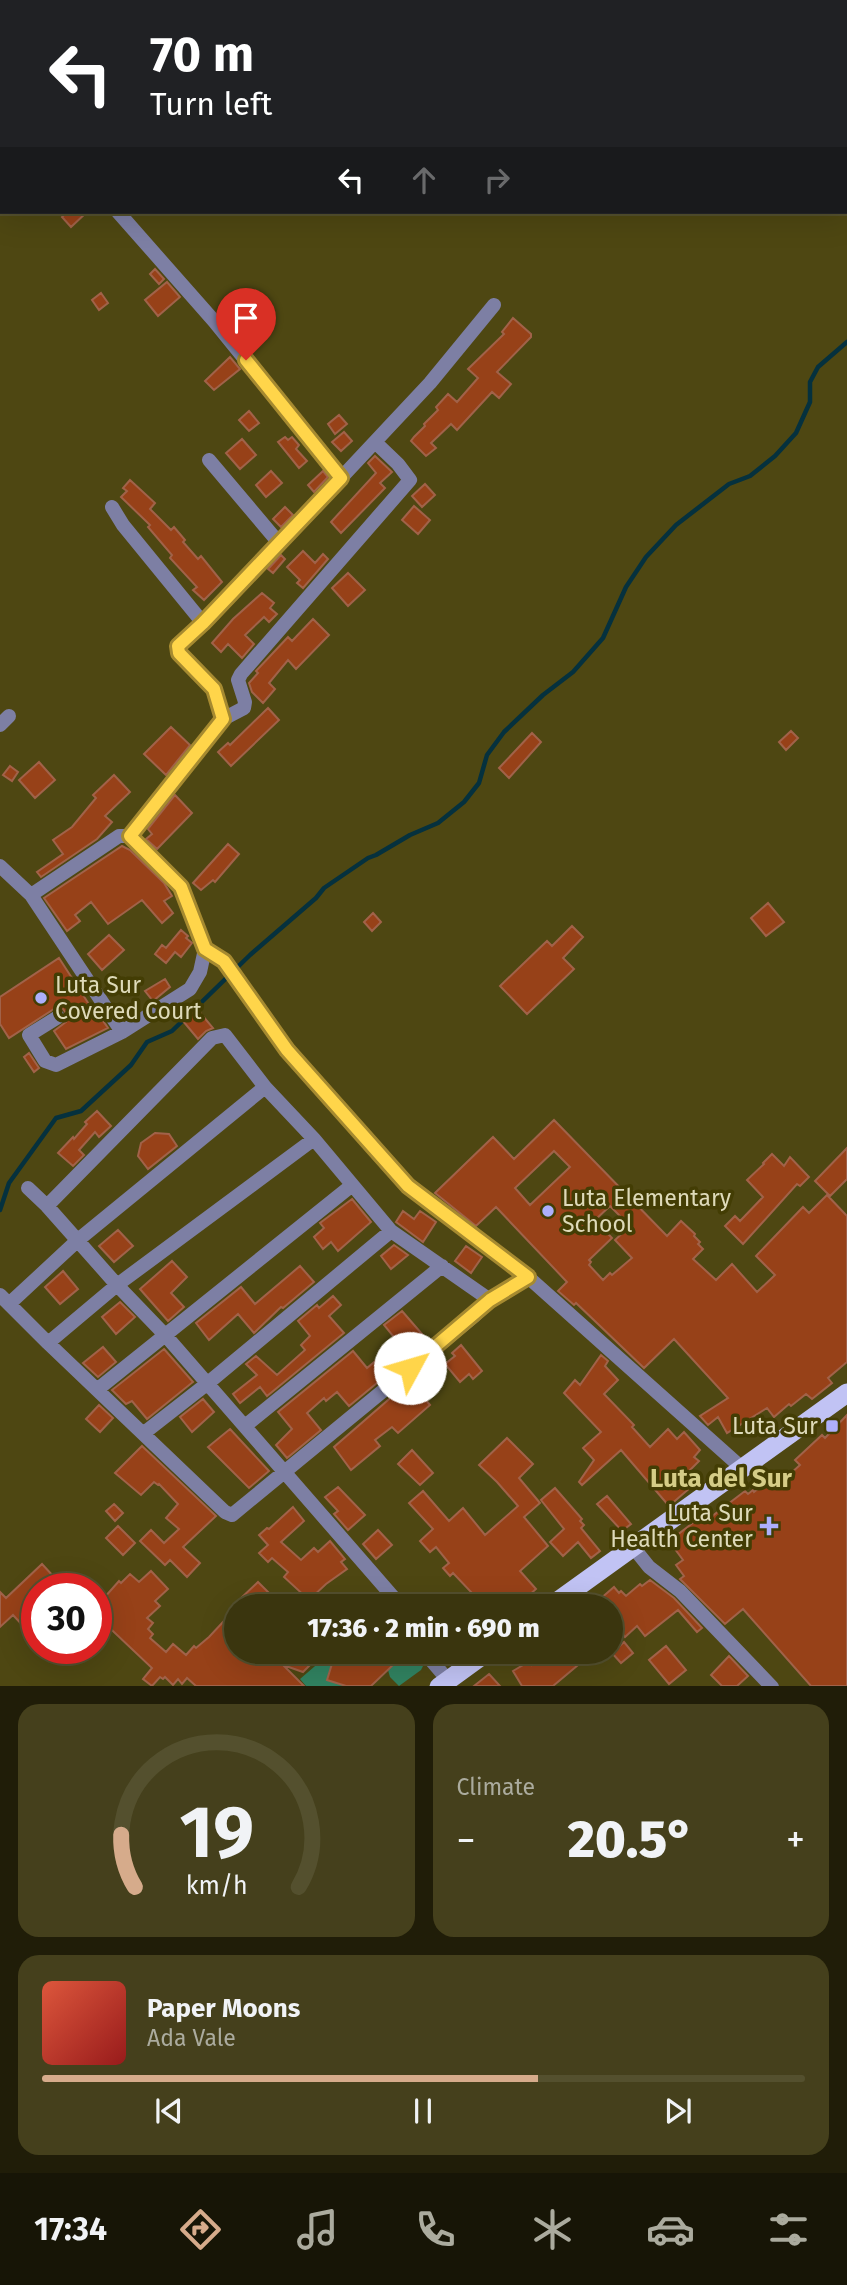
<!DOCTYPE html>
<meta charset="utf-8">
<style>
body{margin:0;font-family:"Fira Sans",sans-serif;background:#45401c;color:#f1f3f6;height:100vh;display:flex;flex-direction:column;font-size:26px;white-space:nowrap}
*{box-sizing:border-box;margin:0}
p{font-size:23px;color:#abab9e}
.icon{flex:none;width:38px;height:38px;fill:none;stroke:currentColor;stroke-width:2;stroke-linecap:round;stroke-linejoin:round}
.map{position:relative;height:1686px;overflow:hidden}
.side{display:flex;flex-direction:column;gap:18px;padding:18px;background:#201d08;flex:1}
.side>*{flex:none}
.hud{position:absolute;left:0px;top:0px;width:847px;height:214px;box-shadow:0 7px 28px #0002,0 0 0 2px #54502e;background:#202124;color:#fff;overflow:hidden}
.speed{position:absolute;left:21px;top:1573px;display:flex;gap:14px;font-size:35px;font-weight:700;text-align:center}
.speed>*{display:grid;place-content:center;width:91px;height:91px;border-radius:50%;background:#3a350e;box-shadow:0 7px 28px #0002,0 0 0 2px #54502e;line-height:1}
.speed .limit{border:10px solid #d22;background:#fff;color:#111}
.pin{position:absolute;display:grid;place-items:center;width:60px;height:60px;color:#fff;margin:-72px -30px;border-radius:50% 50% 50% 0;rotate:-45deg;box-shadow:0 0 7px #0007}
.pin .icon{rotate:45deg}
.me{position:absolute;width:77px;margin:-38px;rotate:51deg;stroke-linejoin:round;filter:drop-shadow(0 0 5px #0008)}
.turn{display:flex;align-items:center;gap:24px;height:147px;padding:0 35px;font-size:32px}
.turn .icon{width:91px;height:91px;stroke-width:2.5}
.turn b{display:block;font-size:49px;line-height:60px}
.lanes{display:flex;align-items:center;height:66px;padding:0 35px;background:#0003;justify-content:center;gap:35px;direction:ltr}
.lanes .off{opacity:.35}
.big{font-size:52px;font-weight:800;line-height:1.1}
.side .card{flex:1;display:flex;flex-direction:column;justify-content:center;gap:10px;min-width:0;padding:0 24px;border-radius:21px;background:#45401c}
.side .dial{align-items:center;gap:0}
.dial svg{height:182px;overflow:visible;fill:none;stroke:#54502e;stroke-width:7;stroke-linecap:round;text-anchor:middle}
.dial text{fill:#f1f3f6;stroke:none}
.song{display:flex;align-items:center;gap:21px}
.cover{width:84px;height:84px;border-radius:10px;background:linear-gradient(135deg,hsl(10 70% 55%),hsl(0 70% 35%))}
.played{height:7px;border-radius:4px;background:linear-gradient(90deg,#d6ab8b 65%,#54502e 65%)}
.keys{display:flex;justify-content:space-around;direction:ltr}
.heat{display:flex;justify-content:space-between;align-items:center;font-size:38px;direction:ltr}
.side .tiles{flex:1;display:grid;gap:18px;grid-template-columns:1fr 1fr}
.card:last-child{grid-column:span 2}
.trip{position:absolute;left:224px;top:1594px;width:399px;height:70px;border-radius:35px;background:#3a350e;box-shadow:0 7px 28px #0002,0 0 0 2px #54502e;font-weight:800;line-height:70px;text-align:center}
.menu{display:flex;height:112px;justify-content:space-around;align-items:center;background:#171506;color:#abab9e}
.menu .icon{width:49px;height:49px}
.menu .on{color:#d6ab8b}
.menu b{font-size:32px;color:#f1f3f6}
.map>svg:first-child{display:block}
</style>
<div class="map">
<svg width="847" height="1687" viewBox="0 0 847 1687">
<rect width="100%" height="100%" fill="#4e4712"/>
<path fill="#318361" d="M397 1652H412L423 1666 421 1670 399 1686 390 1677 388 1670 394 1665 389 1659Z
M329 1654 352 1684 348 1686H306L300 1679Z"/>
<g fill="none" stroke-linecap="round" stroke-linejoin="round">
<path stroke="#05313e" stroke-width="4.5" d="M0 1210 9 1183 56 1118 81 1111 131 1065 147 1042 172 1031 250 955 316 898 324 888 368 858 376 855 410 835 438 823 464 802 479 783 487 755 504 732 543 695 573 672 603 638 626 587 646 557 676 525 729 484 750 476 775 456 796 433 810 402V382L818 367 847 342"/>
</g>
<path fill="#974118" stroke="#a16249" stroke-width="2" fill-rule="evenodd" d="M67 212H87L71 227 62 217Z
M155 269 164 279 159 284 150 274Z
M167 282 180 297 158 316 145 300Z
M101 293 108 303 99 310 92 300Z
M513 318 531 334V337L497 372 511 384 499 398 492 392 457 430 451 424 431 443 436 448 426 456 411 441 414 437 425 426 424 424 438 410 436 407 448 394 457 402 478 378 468 369 504 334 502 332Z
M230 357 240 369 214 390 205 381Z
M249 411 259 423 249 431 239 420Z
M339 415 347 424 335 434 328 424Z
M344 432 352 441 341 451 332 442Z
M285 437 288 440 292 437 299 445 296 449 307 461 299 468 278 442Z
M242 439 256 455 240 469 226 453Z
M375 456 392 472 380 483 385 488 341 533 331 522 376 473 368 463Z
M271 471 282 483 266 497 256 485Z
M323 471 328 477 314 492 308 485Z
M130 480 155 503 150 509 171 530 174 527 185 540 183 542 198 559 201 556 222 582 204 600 193 590 197 587 170 558 172 555 148 527 150 525 121 497 127 491 123 488Z
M425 484 435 495 422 507 412 496Z
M414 506 430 520 418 534 402 520Z
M285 507 293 515 281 527 273 519Z
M303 551 315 563 323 554 328 559 303 588 297 583 300 580 287 567Z
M281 555 285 559 273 573 268 569Z
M348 573 365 590 348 606 332 588Z
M262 593 274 603 270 608 277 614 269 622 264 617 245 635 254 644 242 658 228 644 221 652 212 643 233 619Z
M313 619 329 635 296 669 288 660 269 683 275 689 263 703 252 692 249 683 258 673 256 671 288 637 292 641Z
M268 708 279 720 231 766 218 752 228 743 230 745Z
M171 727 190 745 166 775 144 754Z
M791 731 798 738 786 750 779 742Z
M532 733 541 742 509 778 499 768Z
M39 762 55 780 35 798 19 780Z
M10 766 18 772 12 781 3 775Z
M114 775 130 792 105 816 112 822 97 839 41 877 37 872 63 854 53 840 72 827 96 798 93 795Z
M175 795 192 813 157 849 146 839 152 834 148 829Z
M228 844 239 854 215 882 213 880 201 890 193 883Z
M122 846 130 850 164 883 172 896 164 901 173 913 162 923 142 900 108 924 91 902 75 915 80 921 67 931 44 898Z
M768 903 784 922 766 936 751 918Z
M373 913 381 922 372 931 364 922Z
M572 926 583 937 563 958 574 969 527 1014 500 986 547 941 552 946Z
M181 930 188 936 186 938 192 943 181 957 175 952 166 963 155 954 162 945 166 948Z
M109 935 124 950 102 970 88 954Z
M59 958 94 1012 96 1011 108 1028 66 1049 54 1031 66 1022 68 1016 63 1009 57 1007 9 1038 0 1024V997Z
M165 979 170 987 153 1001 145 991Z
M197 1009 213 1028 206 1031 198 1039 183 1021Z
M29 1053 39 1068 34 1072 24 1057Z
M97 1111 111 1126 99 1137 95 1132 79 1150 84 1155 73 1166 58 1153 73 1137 74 1139 87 1124 85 1122Z
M554 1120 667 1236 681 1221 695 1234 694 1236 700 1242 698 1244 703 1249 693 1259 716 1280 732 1264 757 1292 775 1275 756 1256 803 1207 809 1213 827 1195 847 1216V1362L828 1378 832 1383 812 1399 806 1394 791 1406 789 1404 774 1417 767 1408 727 1433 718 1417 708 1425 700 1416 728 1398 674 1339 644 1368 576 1303 574 1305 558 1291 567 1282 496 1207 476 1226 435 1193 493 1137 514 1159ZM554 1151 570 1167 530 1205 515 1188ZM610 1206 630 1226 615 1240 632 1258 612 1275 610 1273 603 1280 589 1265 591 1262 589 1260 612 1238 595 1220Z
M155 1133 169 1134 177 1146 148 1169 138 1156 141 1143Z
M847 1148V1179L830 1196 815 1181Z
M772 1154 784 1166 790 1157 809 1177 800 1186 797 1184 743 1244 725 1226 735 1216 740 1221 763 1197 747 1180 764 1164 763 1163Z
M352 1199 371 1222 338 1251 331 1242 323 1249 314 1237 324 1228 320 1223Z
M403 1211 414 1219 420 1211 436 1222 423 1242 396 1222Z
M118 1230 133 1246 114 1262 99 1246Z
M394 1245 408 1255 391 1269 381 1256Z
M466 1246 482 1257 471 1273 455 1261Z
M172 1261 187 1277 171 1293 184 1307 168 1321 140 1289Z
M300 1266 314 1282 283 1308 281 1307 254 1333 238 1314 209 1340 196 1323 241 1287 255 1304Z
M63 1271 78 1289 60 1304 45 1287Z
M333 1296 341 1305 329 1316 344 1333 267 1396 260 1387 240 1403 233 1394 257 1375 246 1364 256 1356 277 1375 305 1350 301 1345 310 1336 298 1321 317 1305 319 1308Z
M120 1302 135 1317 116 1334 102 1317Z
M402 1311 428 1341 349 1406 337 1392 326 1401 324 1398 307 1413 321 1430 287 1458 276 1445 292 1429 278 1412 353 1351 367 1368 398 1342 384 1325Z
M461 1345 482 1371 473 1379 469 1374 460 1382 445 1364 455 1356 452 1353Z
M103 1347 116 1362 98 1377 83 1363Z
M164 1349 193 1382 147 1419 132 1401 126 1404 112 1390Z
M601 1355 608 1361 605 1366 618 1380 604 1394 634 1425 632 1427 650 1447 668 1429 677 1439 684 1432 700 1450 694 1457 699 1461 689 1471 698 1481 669 1506 621 1450 582 1485 579 1482 594 1460 583 1448 601 1432 564 1393 575 1380 580 1385Z
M410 1381 430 1405 398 1433 392 1427 375 1440 380 1446 351 1470 334 1447Z
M203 1399 214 1412 192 1432 180 1417Z
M99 1405 113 1418 100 1432 86 1419Z
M847 1415V1686H811L743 1609 725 1624 680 1579 684 1576 676 1565 683 1560 672 1545 675 1543 672 1539 703 1515 707 1520 745 1491 748 1494 753 1490 754 1492 770 1479 773 1483 778 1480 780 1483 800 1465 795 1460 822 1435 825 1438Z
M230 1429 269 1471 249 1488 208 1447Z
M507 1438 533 1464 519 1478 540 1503 524 1517 548 1546 520 1571 536 1589 517 1606H456L473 1594 453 1573 450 1576 443 1568 449 1563 436 1547 430 1552 420 1541 433 1529 409 1503 423 1491 449 1521 463 1508 485 1535 518 1506 497 1482 479 1465Z
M142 1446 216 1516 183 1547 200 1563 187 1577 170 1560 165 1565 140 1541 151 1530 164 1543 179 1529 166 1518 178 1504 159 1484 158 1485 154 1482 141 1495 115 1473Z
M412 1450 433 1473 420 1485 398 1464Z
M338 1487 365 1515 348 1530 334 1514 338 1511 325 1497Z
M555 1488 582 1519 580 1521 584 1525 581 1528 600 1551 591 1558 578 1542 563 1556 550 1542 564 1529 541 1500Z
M607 1496 631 1524 622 1531 597 1504Z
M114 1504 123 1513 115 1521 106 1511Z
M293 1507 304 1521 281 1542 301 1560 314 1548 318 1552 330 1541 345 1559 341 1562 347 1569 326 1584 309 1600 284 1577 288 1572 272 1558 268 1562 259 1553 268 1545 259 1535 267 1528 269 1529Z
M118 1526 135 1543 123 1555 106 1538Z
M378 1530 392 1545 376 1559 363 1544Z
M42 1564 54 1577 41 1589H37V1619L26 1629 13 1615 0 1627V1592L6 1598Z
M151 1571 168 1589 155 1601 160 1606 147 1618 153 1623 148 1629 153 1634 150 1638 166 1652 173 1644 186 1655 194 1646 196 1648 209 1637 236 1608V1652H323L303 1672 283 1665 304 1686H196L187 1678 182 1684 178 1679 173 1685 165 1677 163 1679 160 1677 152 1686 143 1679 152 1668 96 1615V1607L119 1581 121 1583 130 1574 139 1582Z
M650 1580 674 1598 702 1628 697 1632 678 1610 645 1636 637 1626 625 1637 611 1620V1606H606L600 1599 614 1587 619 1593 621 1591 626 1596 640 1584 642 1586Z
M258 1582 270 1594 283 1606H245L239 1600Z
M624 1642 633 1653 621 1663 612 1653Z
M666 1646 686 1670 669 1684 649 1660Z
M352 1652H396L388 1659 393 1665 371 1686H346L327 1680 335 1654 341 1661Z
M550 1652H579L584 1660 553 1686H522L513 1671 530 1661 532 1665Z
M729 1656 748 1676 737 1686H722L711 1675Z
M489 1674 500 1686H474Z"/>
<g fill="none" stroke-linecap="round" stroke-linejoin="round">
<path stroke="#7d7fa4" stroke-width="14" d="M845 12 847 10
M118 212 214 321 341 478 203 623 178 646 179 653 214 689 223 719
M209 460 279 543
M341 478 430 383 494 305
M112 507 123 525 203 623
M0 725 9 716
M130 836 223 719 244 708 245 702 238 680 241 674 410 480 398 464 375 442
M0 866 31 895 122 1032
M31 895 119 836H130L182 887 205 949 224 961 287 1050 408 1186 528 1277 743 1469
M58 1017 29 1035 45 1061 56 1065 122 1032 190 989 200 972 205 949
M28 1188 47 1206 117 1285 166 1336 401 1606
M0 1295 48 1343 225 1512 232 1515 474 1316 490 1300 391 1231 314 1139 265 1087 225 1035 212 1038 47 1206
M490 1300 528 1277
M9 1304 78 1240 265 1087
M48 1343 117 1285 314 1139
M98 1389 351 1186
M245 1426 442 1266
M144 1433 208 1383 391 1231
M633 1547 649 1567 680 1591 772 1687
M424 1652 448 1680
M458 1652 470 1665"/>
<path stroke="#c1c3f4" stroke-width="19" d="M551 1606 847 1393
M439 1687 487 1652"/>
</g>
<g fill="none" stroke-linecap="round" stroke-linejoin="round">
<defs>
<path id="route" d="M246 360 341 478 203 623 178 646 179 653 214 689 223 719 130 836 181 887 205 949 224 961 287 1050 408 1186 528 1277 490 1300 410 1368"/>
</defs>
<use href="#route" stroke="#a68a30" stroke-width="18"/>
<use href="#route" stroke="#ffd54a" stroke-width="12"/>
</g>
<g fill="#adaffb" stroke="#433d04" stroke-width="2.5">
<circle cx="41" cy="998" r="7"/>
<circle cx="548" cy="1211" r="7"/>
<rect x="825" y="1419" width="14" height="14" rx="3.5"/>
<path d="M765.5 1515.5h7v7h7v7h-7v7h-7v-7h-7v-7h7z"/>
</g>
<g text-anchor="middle" stroke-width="7" stroke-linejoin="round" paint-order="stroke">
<g font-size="23" fill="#dedab9" stroke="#433d04" text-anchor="start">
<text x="55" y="993">Luta Sur<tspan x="55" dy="26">Covered Court</tspan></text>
<text x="562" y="1206">Luta Elementary<tspan x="562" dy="26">School</tspan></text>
<text x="818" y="1434" text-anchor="end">Luta Sur</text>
<text x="753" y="1521" text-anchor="end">Luta Sur<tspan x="753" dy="26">Health Center</tspan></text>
</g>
<g font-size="26" font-weight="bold" fill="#d5cd87" stroke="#433d04">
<text x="721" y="1487">Luta del Sur</text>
</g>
</g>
</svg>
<div class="speed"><div class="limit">30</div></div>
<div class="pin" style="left:246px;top:360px;background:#d93025"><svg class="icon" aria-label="arrive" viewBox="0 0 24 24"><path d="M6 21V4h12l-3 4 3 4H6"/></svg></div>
<svg class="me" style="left:410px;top:1368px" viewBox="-20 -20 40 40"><circle r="19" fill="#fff"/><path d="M0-13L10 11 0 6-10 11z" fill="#ffd54a"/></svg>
<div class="trip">17:36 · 2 min · 690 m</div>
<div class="hud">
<div class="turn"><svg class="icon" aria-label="left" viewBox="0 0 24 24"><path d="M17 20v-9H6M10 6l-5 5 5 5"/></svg><div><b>70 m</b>Turn left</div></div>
<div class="lanes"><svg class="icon" aria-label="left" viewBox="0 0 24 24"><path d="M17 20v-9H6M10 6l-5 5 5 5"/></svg><svg class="icon off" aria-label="ahead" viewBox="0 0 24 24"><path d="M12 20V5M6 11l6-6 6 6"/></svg><svg class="icon off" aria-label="right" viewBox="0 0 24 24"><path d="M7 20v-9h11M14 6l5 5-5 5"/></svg></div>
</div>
</div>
<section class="side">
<div class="tiles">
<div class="card dial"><svg viewBox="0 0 100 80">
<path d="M14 69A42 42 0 1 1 86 69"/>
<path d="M14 69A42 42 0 0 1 8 46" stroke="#d6ab8b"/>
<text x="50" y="56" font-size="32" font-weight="700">19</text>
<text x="50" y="72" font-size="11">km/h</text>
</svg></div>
<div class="card"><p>Climate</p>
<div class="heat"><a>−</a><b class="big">20.5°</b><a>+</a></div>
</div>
<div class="card">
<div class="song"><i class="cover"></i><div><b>Paper Moons</b><p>Ada Vale</p></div></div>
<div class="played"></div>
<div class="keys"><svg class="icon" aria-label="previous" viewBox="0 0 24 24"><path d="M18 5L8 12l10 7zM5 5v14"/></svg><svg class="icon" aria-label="pause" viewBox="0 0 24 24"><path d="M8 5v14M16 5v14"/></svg><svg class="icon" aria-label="next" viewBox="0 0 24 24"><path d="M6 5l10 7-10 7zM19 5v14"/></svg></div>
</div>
</div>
</section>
<nav class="menu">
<b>17:34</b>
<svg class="icon on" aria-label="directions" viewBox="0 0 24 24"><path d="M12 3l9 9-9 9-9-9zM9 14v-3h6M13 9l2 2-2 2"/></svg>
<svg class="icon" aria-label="music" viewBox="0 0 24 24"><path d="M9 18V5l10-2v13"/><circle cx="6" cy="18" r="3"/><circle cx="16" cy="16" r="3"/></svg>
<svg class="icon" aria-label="phone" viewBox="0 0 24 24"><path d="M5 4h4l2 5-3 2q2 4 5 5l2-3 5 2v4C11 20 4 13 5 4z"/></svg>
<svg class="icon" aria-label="climate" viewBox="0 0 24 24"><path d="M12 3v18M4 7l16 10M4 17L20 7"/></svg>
<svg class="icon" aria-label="car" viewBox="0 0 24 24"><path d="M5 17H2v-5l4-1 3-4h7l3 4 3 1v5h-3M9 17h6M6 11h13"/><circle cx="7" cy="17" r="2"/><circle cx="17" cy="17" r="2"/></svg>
<svg class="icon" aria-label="filters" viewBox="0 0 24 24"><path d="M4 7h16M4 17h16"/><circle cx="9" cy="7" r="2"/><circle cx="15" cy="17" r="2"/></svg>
</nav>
